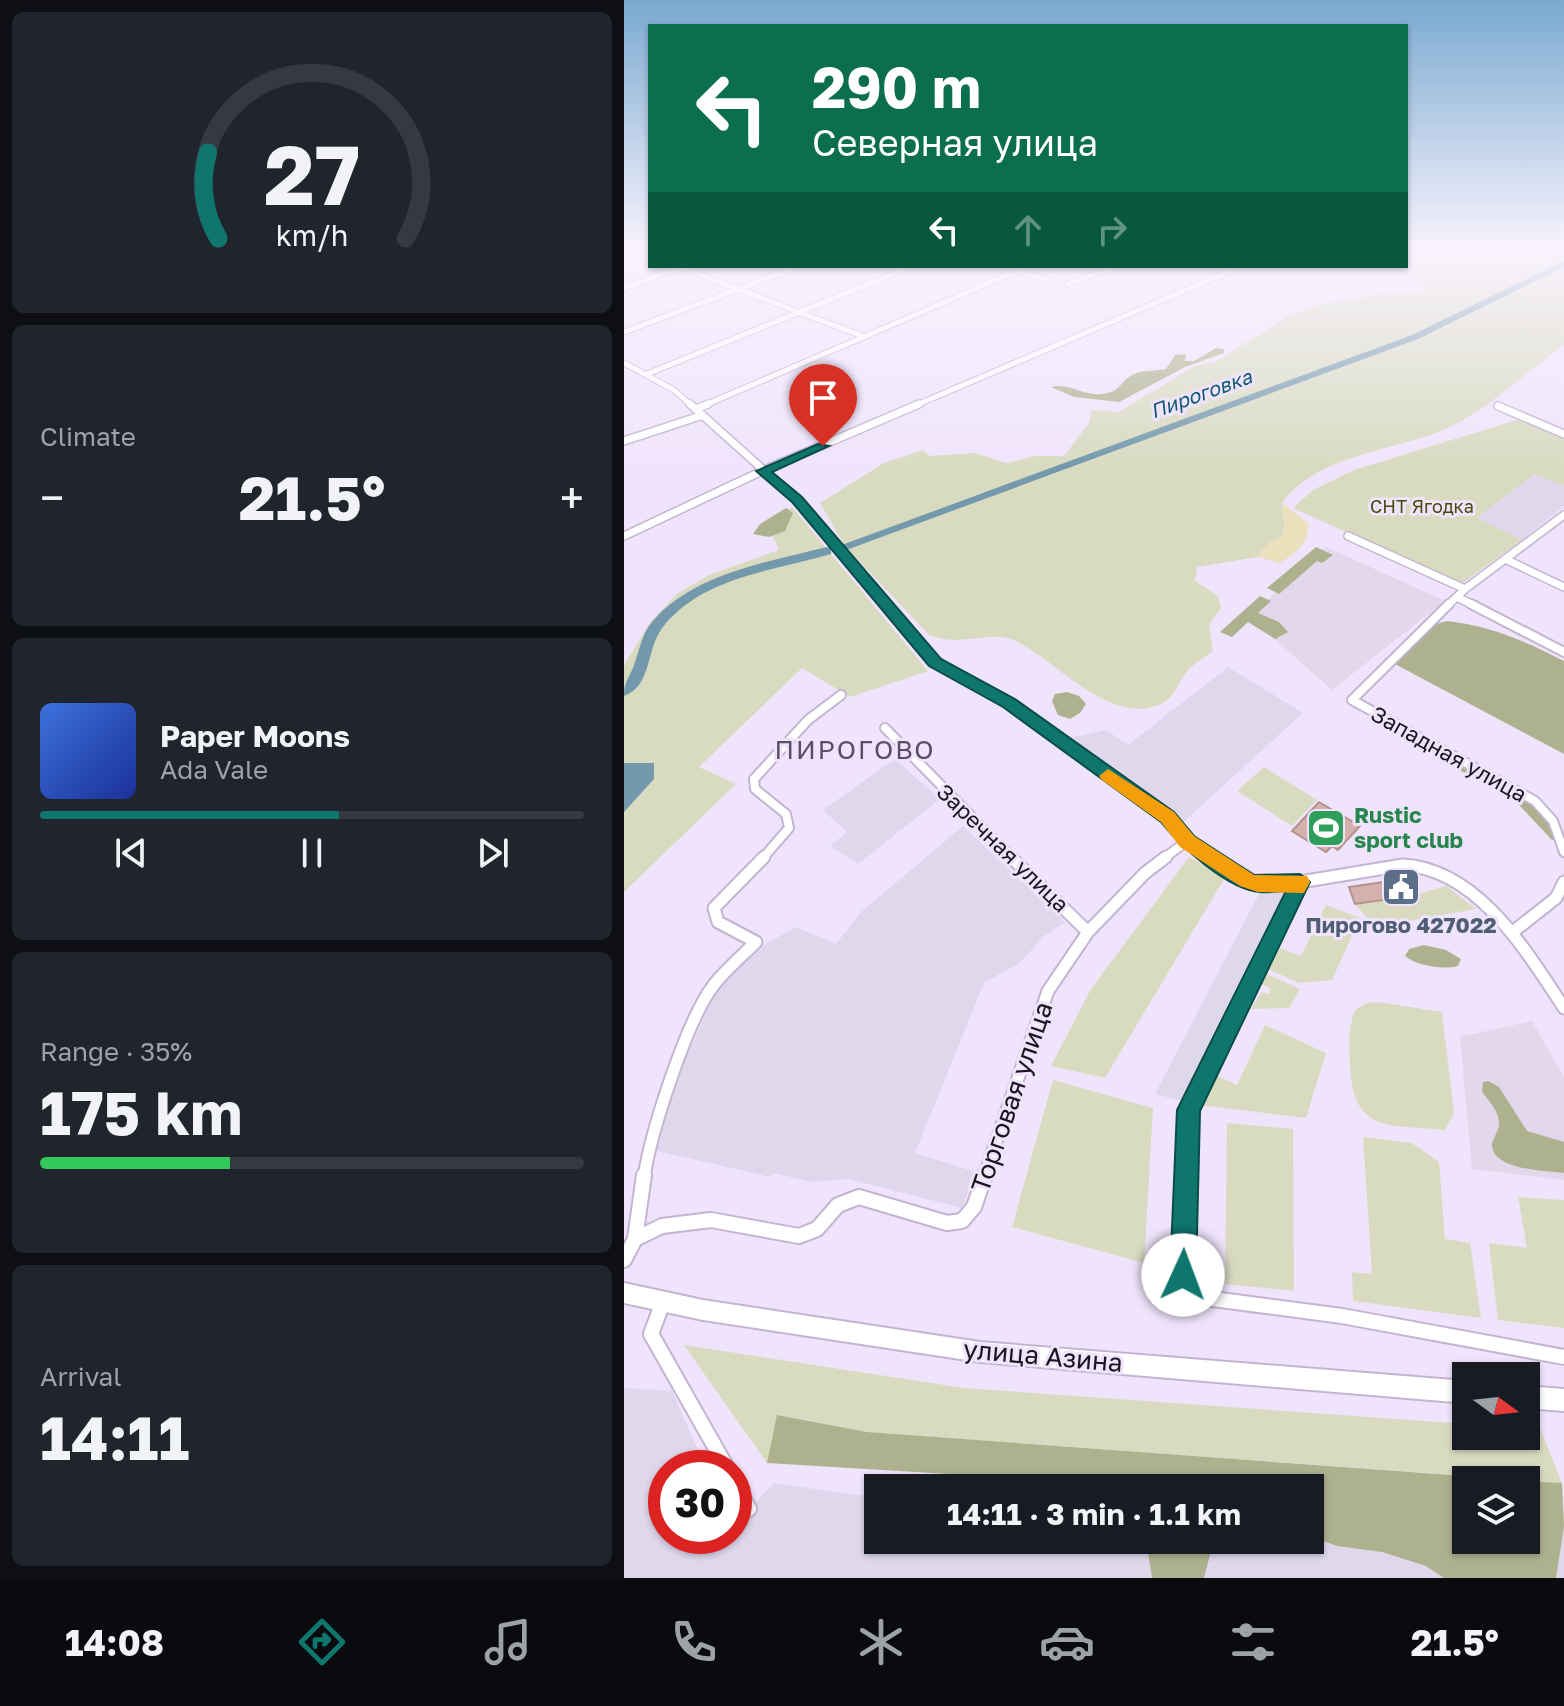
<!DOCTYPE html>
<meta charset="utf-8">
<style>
body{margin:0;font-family:"Golos Text",sans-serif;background:#20242c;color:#f1f3f6;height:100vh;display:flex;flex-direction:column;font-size:30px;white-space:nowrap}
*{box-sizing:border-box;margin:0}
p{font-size:26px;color:#9ea1a6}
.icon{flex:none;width:44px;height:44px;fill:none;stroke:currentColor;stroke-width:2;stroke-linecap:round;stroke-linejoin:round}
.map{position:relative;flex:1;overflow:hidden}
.drawer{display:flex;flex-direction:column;gap:12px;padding:12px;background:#0d0f14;width:624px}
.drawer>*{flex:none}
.guide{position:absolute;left:24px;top:24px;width:760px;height:244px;border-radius:0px;box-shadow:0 2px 6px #0004;background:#0b6e4f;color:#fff;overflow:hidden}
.needle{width:52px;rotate:105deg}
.fabs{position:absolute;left:828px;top:1362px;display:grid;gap:16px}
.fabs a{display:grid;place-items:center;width:88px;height:88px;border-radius:0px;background:#171b24;box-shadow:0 2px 6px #0004;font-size:40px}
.speed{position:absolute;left:24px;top:1450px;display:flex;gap:16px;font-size:40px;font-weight:700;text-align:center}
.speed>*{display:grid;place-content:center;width:104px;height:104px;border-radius:50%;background:#171b24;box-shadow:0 2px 6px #0004;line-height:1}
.speed .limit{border:12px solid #d22;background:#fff;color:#111}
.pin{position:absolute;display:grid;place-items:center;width:68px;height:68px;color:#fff;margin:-82px -34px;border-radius:50% 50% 50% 0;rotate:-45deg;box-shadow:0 0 8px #0007}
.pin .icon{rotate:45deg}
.me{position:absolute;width:88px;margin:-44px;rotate:2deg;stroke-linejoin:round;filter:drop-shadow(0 0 6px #0008)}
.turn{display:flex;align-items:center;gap:28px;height:168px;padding:0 32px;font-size:36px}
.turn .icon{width:104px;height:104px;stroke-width:2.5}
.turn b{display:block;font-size:56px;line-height:68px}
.lanes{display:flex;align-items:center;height:76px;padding:0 32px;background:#0003;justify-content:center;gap:40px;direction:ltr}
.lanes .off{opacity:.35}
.big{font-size:60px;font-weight:700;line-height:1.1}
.drawer .widget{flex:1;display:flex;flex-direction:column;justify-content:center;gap:12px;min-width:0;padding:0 28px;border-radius:12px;background:#20242c}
.drawer .dial{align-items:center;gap:0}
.dial svg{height:208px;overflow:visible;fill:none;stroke:#363941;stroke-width:7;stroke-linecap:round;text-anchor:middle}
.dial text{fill:#f1f3f6;stroke:none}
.song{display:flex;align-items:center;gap:24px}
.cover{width:96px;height:96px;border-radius:12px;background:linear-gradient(135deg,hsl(220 70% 55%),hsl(230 70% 35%))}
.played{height:8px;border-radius:4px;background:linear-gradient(90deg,#0f766e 55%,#363941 55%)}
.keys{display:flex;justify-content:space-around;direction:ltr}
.heat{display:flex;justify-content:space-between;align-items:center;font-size:44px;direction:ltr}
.charge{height:12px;border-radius:6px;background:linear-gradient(90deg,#34c759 35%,#363941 0)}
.trip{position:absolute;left:240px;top:1474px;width:460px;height:80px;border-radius:0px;background:#171b24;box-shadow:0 2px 6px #0004;font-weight:700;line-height:80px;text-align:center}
.tabs{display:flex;height:128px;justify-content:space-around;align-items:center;background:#090b0e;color:#9ea1a6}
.tabs .icon{width:56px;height:56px}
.tabs .current{color:#0f766e}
.tabs b{font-size:36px;color:#f1f3f6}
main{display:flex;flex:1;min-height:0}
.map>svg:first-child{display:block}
</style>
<main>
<section class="drawer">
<div class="widget dial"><svg viewBox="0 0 100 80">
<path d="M14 69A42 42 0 1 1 86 69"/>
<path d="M14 69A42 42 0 0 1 10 36" stroke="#0f766e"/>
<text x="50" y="56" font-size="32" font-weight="700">27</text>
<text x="50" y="72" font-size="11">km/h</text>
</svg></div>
<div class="widget"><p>Climate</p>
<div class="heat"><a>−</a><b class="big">21.5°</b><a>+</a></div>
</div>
<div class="widget">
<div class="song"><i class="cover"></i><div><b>Paper Moons</b><p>Ada Vale</p></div></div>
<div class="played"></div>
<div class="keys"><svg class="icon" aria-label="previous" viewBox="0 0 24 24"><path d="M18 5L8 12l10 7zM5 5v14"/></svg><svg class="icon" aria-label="pause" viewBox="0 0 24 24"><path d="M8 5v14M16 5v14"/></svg><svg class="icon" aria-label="next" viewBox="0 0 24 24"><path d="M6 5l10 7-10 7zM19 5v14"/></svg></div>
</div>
<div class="widget"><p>Range · 35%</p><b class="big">175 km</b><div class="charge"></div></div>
<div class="widget"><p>Arrival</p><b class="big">14:11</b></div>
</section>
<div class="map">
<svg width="940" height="1578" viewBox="0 0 940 1578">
<rect width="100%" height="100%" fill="#f0e4fc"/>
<path fill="#dfd8ed" d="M911 474 940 486V506L898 540 852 519Z
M604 667 679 713 554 827 438 740 482 730 504 745Z
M271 759 316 799 234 864 206 846 223 832 199 810Z
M339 826 441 922 419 937 396 963 360 983 291 1153 352 1172 338 1208 225 1179 186 1182 151 1173 146 1177 33 1151 51 1083 89 998 127 952 172 927 212 944 237 912Z
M638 888 664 890 562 1102 531 1094Z
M0 1388 48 1391 82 1468H42V1536H110V1523L150 1483 254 1498V1540H686V1511L842 1540H902V1520L940 1522V1578H0Z"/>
<path fill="#e2d7eb" d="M702 547 821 601 708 690 625 616Z
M908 1021 940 1077V1180L848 1169 836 1037Z"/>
<path fill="#d9dbc1" d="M795 246H940V345C903 371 871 404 830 425 775 452 697 451 658 503 666 554 651 526 634 557L573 567 571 581 594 596 597 608 585 625 589 651C581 657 572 662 565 669 555 679 553 695 539 703 487 730 430 657 389 640 365 630 336 648 305 635L221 546 196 503 260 463 299 450 305 456 351 453 383 463 410 456H440L465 423 468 410 495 412 571 366 591 362 668 314 691 306 756 294 801 293 799 279 787 270 791 262 782 252Z
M899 418 940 436V486L911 474 853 518 898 540 837 584 669 508 689 490 730 470Z
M168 507 304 671 226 697 178 668 75 767 112 784 0 892V665L27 621 53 594 85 575 155 550 145 529Z
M640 767 693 800 668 826 613 791Z
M565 857 602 876 481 1078 427 1066 467 989Z
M822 886 852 909 751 927 731 904 787 896Z
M702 905 736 918 708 980 675 983 644 969 656 948 677 956Z
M641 973 676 989 665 1008 627 1009 638 992 645 994 647 989 635 983Z
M754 1002 818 1012 830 1114 821 1130C764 1124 729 1134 726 1065 725 1046 724 1028 731 1010L743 1003Z
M641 1025 702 1053 682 1118 575 1105 590 1074 613 1085Z
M429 1080 529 1108 520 1263 388 1227Z
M603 1123 669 1129 670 1291 601 1284Z
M739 1137 788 1143 815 1162 821 1239 846 1243 857 1318 729 1301 728 1272 748 1274Z
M894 1197 940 1200V1328L874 1320 865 1243 903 1248Z
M60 1345 340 1388 842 1424V1436H902V1429L917 1430 938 1483 242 1432 154 1415 143 1463Z"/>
<path fill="#aeb18d" d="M592 348 600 349V353L561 367 495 402 450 397 427 387C442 382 461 396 478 394 498 392 496 380 510 374 519 370 532 371 542 369L551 355 562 354 561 361H570Z
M162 508 169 513 161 531 145 537 129 534 136 524Z
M692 547 709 555 698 563 693 561 655 594 643 588Z
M636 596 647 601 634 613 655 622 664 632 651 639 624 622 608 637 596 632Z
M823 621C867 626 901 641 940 661V754L769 663 812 624Z
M443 692 455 696 462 704 456 713 446 719 434 715 428 701 431 694Z
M832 763C864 776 927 802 932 840H928L894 804 834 769Z
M800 945 822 950 837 959 834 966C819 970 793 966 781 956L785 949Z
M864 1081 875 1087 903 1131 940 1142V1173C923 1171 867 1170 868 1144 869 1138 874 1132 875 1125 876 1112 865 1101 858 1092L859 1082Z
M153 1415 243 1432 895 1480H842V1540H902V1481L938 1483 940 1526 932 1578H820L802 1566 758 1552 713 1546 686 1536V1488H487L474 1483 143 1463Z
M522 1540H595L588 1547 580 1578H528Z"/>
<path fill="#eae0bb" d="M658 503 684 523C685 544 673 552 656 563L634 557C651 526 666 554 658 503Z"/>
<path fill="#7499ac" d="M0 763H30V779L0 812Z"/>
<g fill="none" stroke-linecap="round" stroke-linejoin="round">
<path fill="#7499ac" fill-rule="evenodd" d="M940 261V267L794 339 225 549H217L215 546 788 335Z
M203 547 207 548V554C156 569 91 576 51 614 45 619 39 626 35 633 23 653 26 687 0 696 0 680 7 676 11 662 16 648 18 634 28 622 69 573 145 562 203 547Z"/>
</g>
<path fill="#d5b1ad" stroke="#b3918d" stroke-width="2" d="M695 802 736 826 714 850 708 846 702 852 668 831Z
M779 879 787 896 731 904 725 887Z"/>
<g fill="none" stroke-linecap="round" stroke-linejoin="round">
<defs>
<path id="minor-far4" d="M0 246 26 256
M53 266 241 337
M444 284 494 266
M0 288 58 267
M0 332 176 266
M0 363 50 390 68 406
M23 374 289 266
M79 406 393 271 426 281
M290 406 618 266"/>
<path id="minor-far3" d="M66 404 173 500 263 606
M874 406 940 434
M72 409 84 404
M0 441 76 416
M0 536 138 471 295 404
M724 536 841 589 823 606
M881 559 940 587
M841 589 940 515
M833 597 851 606"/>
<path id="minor-far2" d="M261 604 311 663 385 703 543 817 563 841 593 859
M825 604 728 700 911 801 929 821 940 852
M847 604 940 652
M261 728 389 859
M138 859 165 828 162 814 131 789 130 779 184 720 217 695
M539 859 563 841"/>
<path id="minor-far1" d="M387 857 464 932
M589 857 634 884 676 882 779 865C854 869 903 952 940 1008
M890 931 932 898 940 882
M20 1177C27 1132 62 1022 89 986 101 970 118 956 132 942L94 922 90 908 140 857
M360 1177 424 991 464 932 521 873 542 857
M562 1177 564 1110 676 882"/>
<path id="minor" d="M562 1175 559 1275 568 1290 581 1298 718 1316 940 1357
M11 1239 20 1175
M0 1260 11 1239 38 1226 87 1220 175 1236 193 1229 214 1205 235 1197 323 1223 338 1221 350 1207 361 1175
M39 1302 27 1334 103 1468
M110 1481 125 1509"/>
<path id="primary" d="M0 1283 79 1300 356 1342 842 1381V1403L356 1362 79 1320 0 1303Z
M902 1386 940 1389V1411L902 1408Z"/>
</defs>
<use href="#minor-far4" stroke="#c3b5d1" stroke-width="7"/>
<use href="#minor-far3" stroke="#c3b5d1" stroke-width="10"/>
<use href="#minor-far2" stroke="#c3b5d1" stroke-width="12"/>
<use href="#minor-far1" stroke="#c3b5d1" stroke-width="15"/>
<use href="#minor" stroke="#c3b5d1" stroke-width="18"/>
<use href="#primary" stroke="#c3b5d1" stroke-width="4"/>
<use href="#minor-far4" stroke="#fff" stroke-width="5"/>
<use href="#minor-far3" stroke="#fff" stroke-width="7"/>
<use href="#minor-far2" stroke="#fff" stroke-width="8"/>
<use href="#minor-far1" stroke="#fff" stroke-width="11"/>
<use href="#minor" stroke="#fff" stroke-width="14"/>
<use href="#primary" fill="#fff" fill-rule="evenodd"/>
</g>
<linearGradient id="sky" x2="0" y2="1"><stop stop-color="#79a9d0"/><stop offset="0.53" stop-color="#f8f3fe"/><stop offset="1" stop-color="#f8f3fe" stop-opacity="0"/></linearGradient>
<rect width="940" height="467" fill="url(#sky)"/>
<path fill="#0f766e" stroke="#0a4d48" stroke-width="2" d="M194 444 205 446 148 472 178 497 317 659 391 699 550 812 570 836 630 875 676 874 686 882 576 1111 572 1275 568 1284 559 1288 550 1284 546 1275 553 1110 662 891C654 891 644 893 636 892 604 890 556 846 537 822L379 707 305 666 168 502 132 471Z"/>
<path fill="#f59e0b" d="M484 769 550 812 570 836 630 875 683 876 686 882 680 893 634 892 616 886 556 847 537 822 478 780 475 776Z"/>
<defs>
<symbol id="stadium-square" viewBox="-11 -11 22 22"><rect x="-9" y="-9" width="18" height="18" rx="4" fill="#2e9e5b" stroke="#f0e4fc"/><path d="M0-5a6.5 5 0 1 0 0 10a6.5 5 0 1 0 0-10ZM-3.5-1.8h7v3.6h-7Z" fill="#fff"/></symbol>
<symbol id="civic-square" viewBox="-11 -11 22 22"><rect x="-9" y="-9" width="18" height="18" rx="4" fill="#5c6f8a" stroke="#f0e4fc"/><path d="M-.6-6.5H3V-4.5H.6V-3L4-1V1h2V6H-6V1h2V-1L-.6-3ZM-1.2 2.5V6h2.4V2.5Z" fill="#fff"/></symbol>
</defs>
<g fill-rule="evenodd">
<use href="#stadium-square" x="680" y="806" width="44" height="44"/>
<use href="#civic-square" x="755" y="865" width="44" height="44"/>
</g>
<g text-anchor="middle" stroke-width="6" stroke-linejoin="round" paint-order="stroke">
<g font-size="18" fill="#484a0d" stroke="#f0e4fc">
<text x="798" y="513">СНТ Ягодка</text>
</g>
<g font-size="20" font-style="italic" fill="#115874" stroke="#f0e4fc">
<text transform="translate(577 394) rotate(-20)" y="7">Пироговка</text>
</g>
<g font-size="22" fill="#1a151f" stroke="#f0e4fc">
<text transform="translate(825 754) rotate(29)" y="8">Западная улица</text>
<text transform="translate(379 848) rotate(44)" y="8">Заречная улица</text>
</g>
<g font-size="22" font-weight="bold" fill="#27864d" stroke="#f0e4fc" text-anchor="start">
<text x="730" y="823">Rustic<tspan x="730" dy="25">sport club</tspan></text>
</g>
<g font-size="22" font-weight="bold" fill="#4e5e75" stroke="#f0e4fc">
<text x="777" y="933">Пирогово 427022</text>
</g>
<g font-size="26" letter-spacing="2" fill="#5b4e67" stroke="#f0e4fc">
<text x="231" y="759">ПИРОГОВО</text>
</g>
<g font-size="26" fill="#1a151f" stroke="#f0e4fc">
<text transform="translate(388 1097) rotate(-71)" y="9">Торговая улица</text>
<text transform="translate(419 1356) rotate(5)" y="9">улица Азина</text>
</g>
</g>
</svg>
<div class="fabs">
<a><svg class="needle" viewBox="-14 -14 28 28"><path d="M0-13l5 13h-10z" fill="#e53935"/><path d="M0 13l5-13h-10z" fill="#9ea1a6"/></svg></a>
<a><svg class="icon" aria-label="layers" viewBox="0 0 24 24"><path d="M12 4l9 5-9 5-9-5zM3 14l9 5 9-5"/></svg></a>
</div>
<div class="speed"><div class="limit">30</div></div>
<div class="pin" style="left:199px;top:446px;background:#d93025"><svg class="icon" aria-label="arrive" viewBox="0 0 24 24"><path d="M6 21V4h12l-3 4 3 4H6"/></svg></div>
<svg class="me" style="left:559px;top:1275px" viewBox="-20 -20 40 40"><circle r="19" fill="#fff"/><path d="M0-13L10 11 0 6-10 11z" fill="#0f766e"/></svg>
<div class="trip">14:11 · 3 min · 1.1 km</div>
<div class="guide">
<div class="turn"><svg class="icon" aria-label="left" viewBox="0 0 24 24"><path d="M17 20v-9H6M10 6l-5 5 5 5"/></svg><div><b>290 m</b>Северная улица</div></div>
<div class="lanes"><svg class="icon" aria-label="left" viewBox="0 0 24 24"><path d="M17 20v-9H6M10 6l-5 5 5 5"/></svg><svg class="icon off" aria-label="ahead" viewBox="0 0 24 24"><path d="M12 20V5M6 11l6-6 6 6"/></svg><svg class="icon off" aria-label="right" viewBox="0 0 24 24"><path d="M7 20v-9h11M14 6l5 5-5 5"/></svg></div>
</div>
</div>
</main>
<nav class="tabs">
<b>14:08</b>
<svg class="icon current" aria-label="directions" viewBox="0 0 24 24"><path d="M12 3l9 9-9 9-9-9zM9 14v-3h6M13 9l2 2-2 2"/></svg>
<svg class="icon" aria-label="music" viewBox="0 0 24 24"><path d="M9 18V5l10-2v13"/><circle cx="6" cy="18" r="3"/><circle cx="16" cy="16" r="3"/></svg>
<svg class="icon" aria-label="phone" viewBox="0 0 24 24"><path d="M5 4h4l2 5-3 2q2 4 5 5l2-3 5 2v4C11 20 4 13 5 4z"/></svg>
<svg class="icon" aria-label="climate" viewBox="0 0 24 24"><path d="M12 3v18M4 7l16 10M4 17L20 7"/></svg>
<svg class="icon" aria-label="car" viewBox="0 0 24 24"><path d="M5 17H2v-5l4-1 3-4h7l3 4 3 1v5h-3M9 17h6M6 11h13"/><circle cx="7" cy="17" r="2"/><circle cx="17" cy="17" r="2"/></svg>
<svg class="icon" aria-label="filters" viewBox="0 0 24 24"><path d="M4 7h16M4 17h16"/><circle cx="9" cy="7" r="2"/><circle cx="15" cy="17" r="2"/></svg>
<b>21.5°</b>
</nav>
